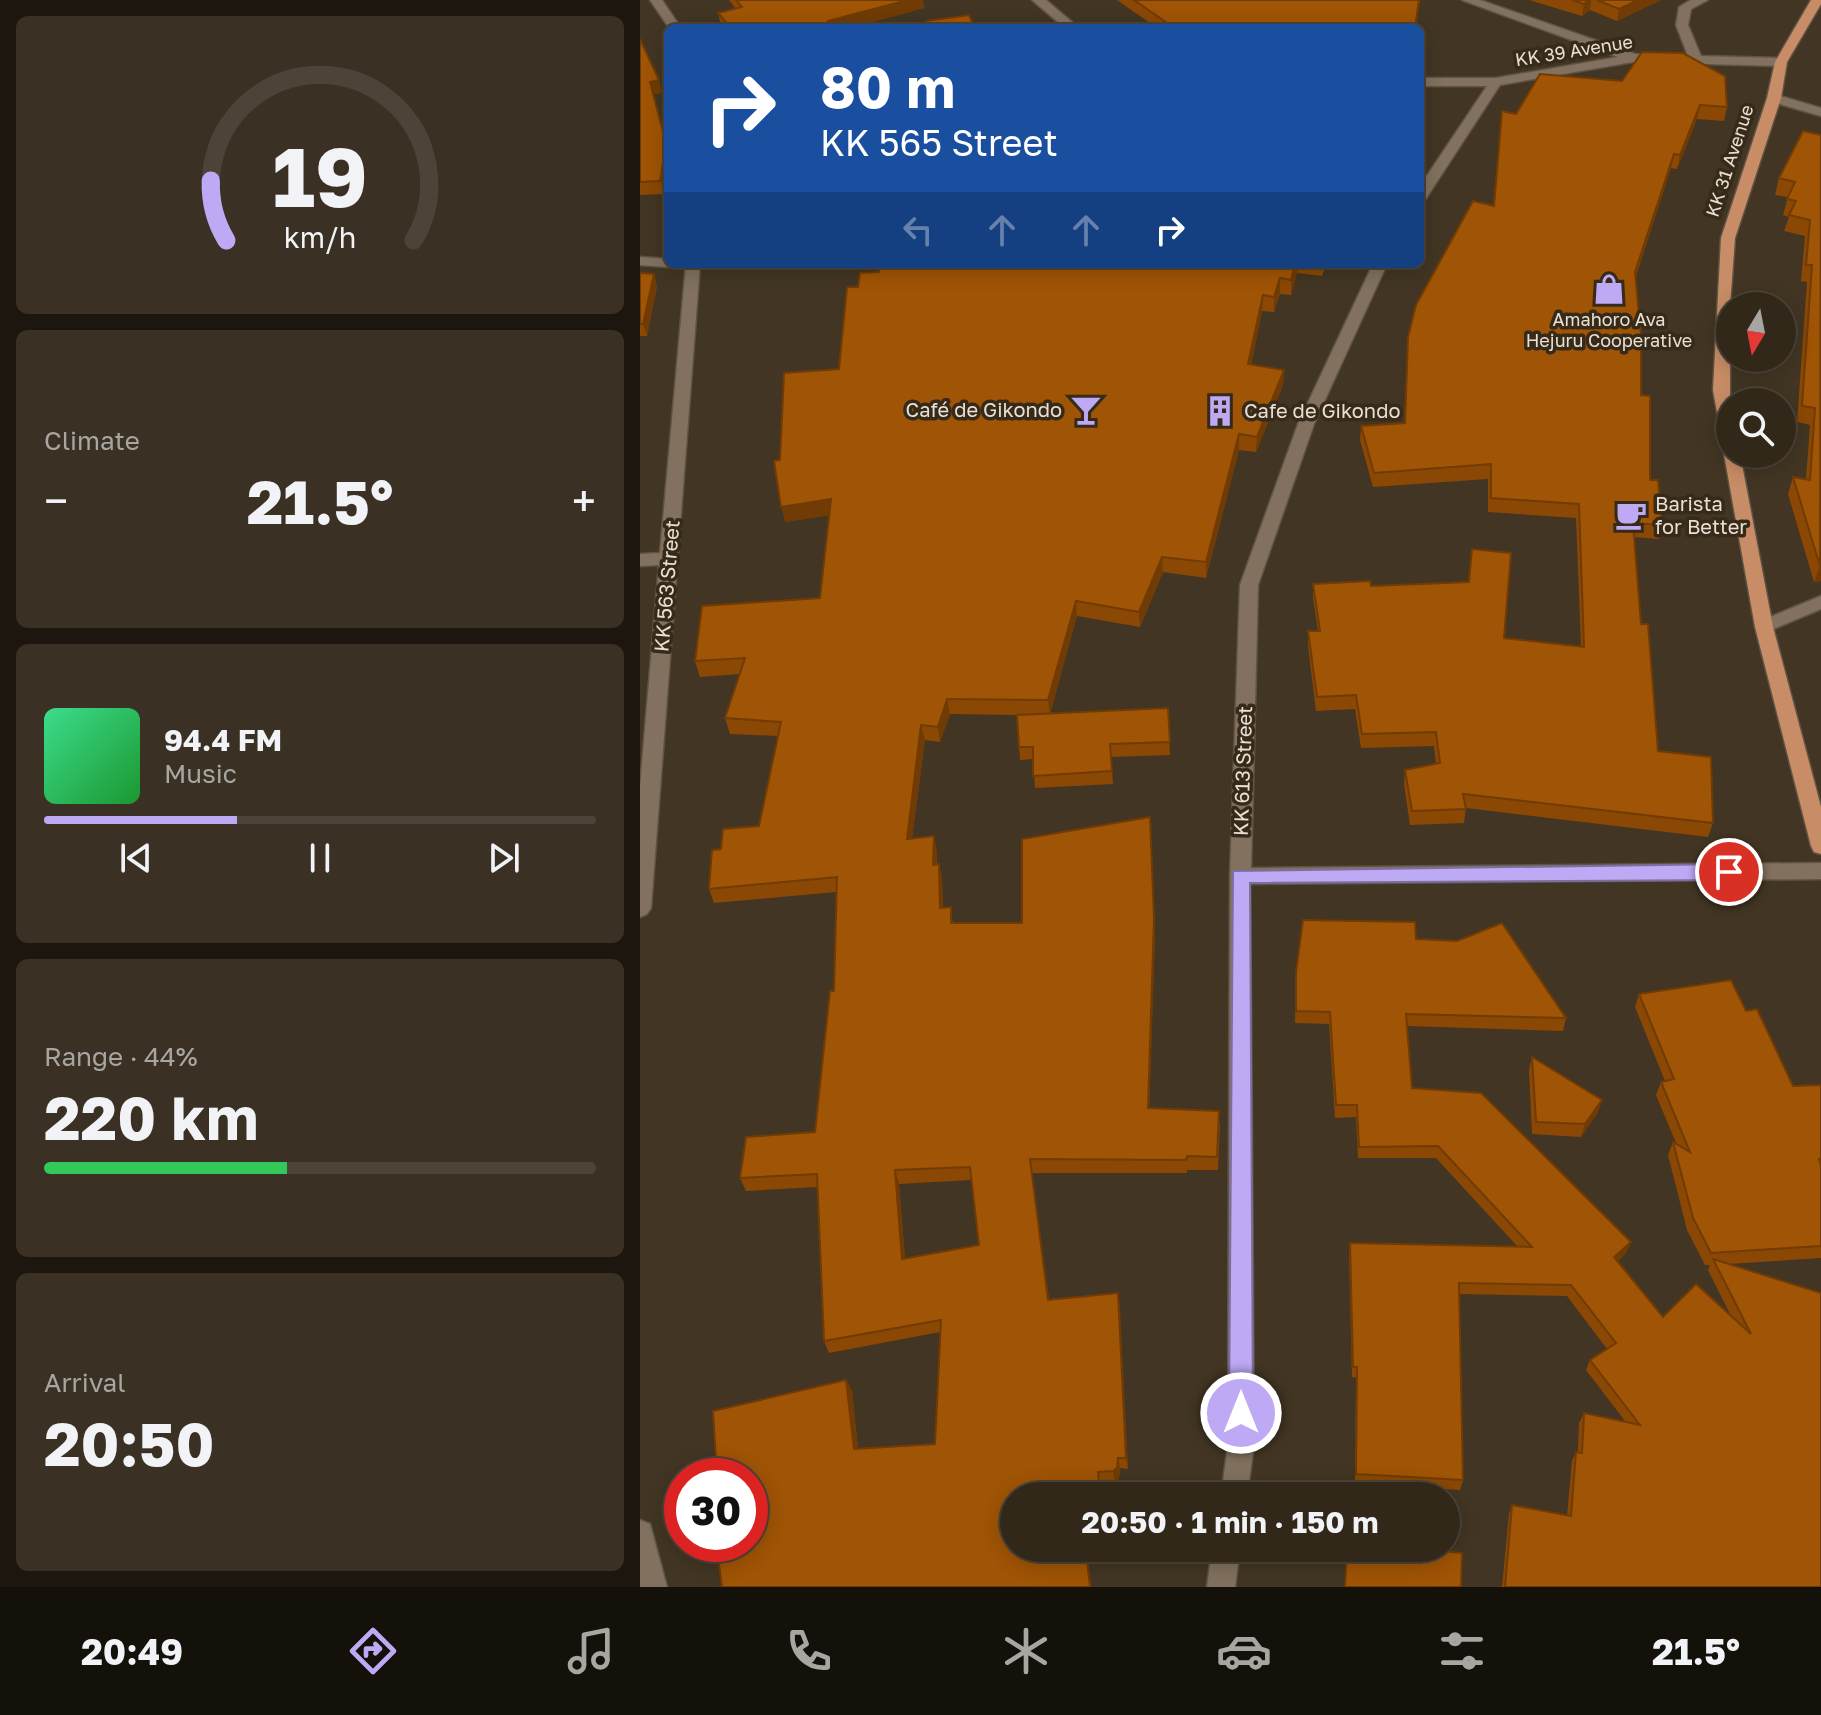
<!DOCTYPE html>
<meta charset="utf-8">
<style>
body{margin:0;font-family:"Golos Text",sans-serif;background:#3a3023;color:#f1f3f6;height:100vh;display:flex;flex-direction:column;font-size:30px;white-space:nowrap}
*{box-sizing:border-box;margin:0}
p{font-size:26px;color:#a8a6a2}
.icon{flex:none;width:44px;height:44px;fill:none;stroke:currentColor;stroke-width:2;stroke-linecap:round;stroke-linejoin:round}
.map{position:relative;flex:1;overflow:hidden}
.details{display:flex;flex-direction:column;gap:16px;padding:16px;background:#1c160e;width:640px}
.details>*{flex:none}
.guide{position:absolute;left:24px;top:24px;width:760px;height:244px;border-radius:12px;box-shadow:0 4px 20px #0003,0 0 0 2px #4d4439;background:#1a4fa0;color:#fff;overflow:hidden}
.needle{width:52px;rotate:190deg}
.controls{position:absolute;left:1076px;top:292px;display:grid;gap:16px}
.controls a{display:grid;place-items:center;width:80px;height:80px;border-radius:50%;background:#32281a;box-shadow:0 4px 20px #0003,0 0 0 2px #4d4439;font-size:40px}
.speed{position:absolute;left:24px;top:1458px;display:flex;gap:16px;font-size:40px;font-weight:700;text-align:center}
.speed>*{display:grid;place-content:center;width:104px;height:104px;border-radius:50%;background:#32281a;box-shadow:0 4px 20px #0003,0 0 0 2px #4d4439;line-height:1}
.speed .limit{border:12px solid #d22;background:#fff;color:#111}
.pin{position:absolute;display:grid;place-items:center;width:68px;height:68px;color:#fff;margin:-34px;border:4px solid #fff;border-radius:50%;box-shadow:0 2px 8px #0007}
.me{position:absolute;width:88px;margin:-44px;rotate:0deg;stroke-linejoin:round;filter:drop-shadow(0 0 6px #0008)}
.turn{display:flex;align-items:center;gap:28px;height:168px;padding:0 24px;font-size:36px}
.turn .icon{width:104px;height:104px;stroke-width:2.5}
.turn b{display:block;font-size:56px;line-height:68px}
.lanes{display:flex;align-items:center;height:76px;padding:0 24px;background:#0003;justify-content:center;gap:40px;direction:ltr}
.lanes .off{opacity:.35}
.big{font-size:60px;font-weight:700;line-height:1.1}
.details .tile{flex:1;display:flex;flex-direction:column;justify-content:center;gap:12px;min-width:0;padding:0 28px;border-radius:12px;background:#3a3023}
.details .dial{align-items:center;gap:0}
.dial svg{height:208px;overflow:visible;fill:none;stroke:#4d4439;stroke-width:7;stroke-linecap:round;text-anchor:middle}
.dial text{fill:#f1f3f6;stroke:none}
.song{display:flex;align-items:center;gap:24px}
.cover{width:96px;height:96px;border-radius:12px;background:linear-gradient(135deg,hsl(150 70% 55%),hsl(130 70% 35%))}
.played{height:8px;border-radius:4px;background:linear-gradient(90deg,#bea9f5 35%,#4d4439 35%)}
.keys{display:flex;justify-content:space-around;direction:ltr}
.heat{display:flex;justify-content:space-between;align-items:center;font-size:44px;direction:ltr}
.charge{height:12px;border-radius:6px;background:linear-gradient(90deg,#34c759 44%,#4d4439 0)}
.trip{position:absolute;left:360px;top:1482px;width:460px;height:80px;border-radius:40px;background:#32281a;box-shadow:0 4px 20px #0003,0 0 0 2px #4d4439;font-weight:700;line-height:80px;text-align:center}
.dock{display:flex;height:128px;justify-content:space-around;align-items:center;background:#14100a;color:#a8a6a2}
.dock .icon{width:56px;height:56px}
.dock .selected{color:#bea9f5}
.dock b{font-size:36px;color:#f1f3f6}
main{display:flex;flex:1;min-height:0}
.map>svg:first-child{display:block}
</style>
<main>
<section class="details">
<div class="tile dial"><svg viewBox="0 0 100 80">
<path d="M14 69A42 42 0 1 1 86 69"/>
<path d="M14 69A42 42 0 0 1 8 46" stroke="#bea9f5"/>
<text x="50" y="56" font-size="32" font-weight="700">19</text>
<text x="50" y="72" font-size="11">km/h</text>
</svg></div>
<div class="tile"><p>Climate</p>
<div class="heat"><a>−</a><b class="big">21.5°</b><a>+</a></div>
</div>
<div class="tile">
<div class="song"><i class="cover"></i><div><b>94.4 FM</b><p>Music</p></div></div>
<div class="played"></div>
<div class="keys"><svg class="icon" aria-label="previous" viewBox="0 0 24 24"><path d="M18 5L8 12l10 7zM5 5v14"/></svg><svg class="icon" aria-label="pause" viewBox="0 0 24 24"><path d="M8 5v14M16 5v14"/></svg><svg class="icon" aria-label="next" viewBox="0 0 24 24"><path d="M6 5l10 7-10 7zM19 5v14"/></svg></div>
</div>
<div class="tile"><p>Range · 44%</p><b class="big">220 km</b><div class="charge"></div></div>
<div class="tile"><p>Arrival</p><b class="big">20:50</b></div>
</section>
<div class="map">
<svg width="1181" height="1587" viewBox="0 0 1181 1587">
<rect width="100%" height="100%" fill="#423523"/>
<g fill="none" stroke-linecap="round" stroke-linejoin="round">
<defs>
<path id="minor" d="M10 0H22L41 28H29Z
M392 0H406L439 28H425Z
M822 0H840L995 54 1048 56 1036 25 1039 7 1051 0H1068L1051 9 1048 25 1061 56 1141 58 1147 62 1141 66 993 62 860 85 785 200 780 201V186L847 86H780V78H856L978 57Z
M1134 94 1181 108V116L1129 101 1127 98Z
M0 257 28 259V264H35L28 267 0 265Z
M46 264H60L11 908 7 914 0 917V787L19 565 0 566V554L20 553Z
M733 264H747L674 424 618 585 611 868 1181 863V879L610 884 614 1445 607 1496H581L588 1445 590 876 600 585 658 424Z
M1181 596V609L1124 633 1115 627 1118 622Z
M0 1520 10 1524 27 1587H0Z
M572 1548H600L595 1587H567Z"/>
<path id="major" d="M1171 0H1181V4L1147 62 1141 98 1095 238 1090 306V445L1082 440 1073 390 1081 238 1127 98 1135 62Z
M1090 449V454H1100L1133 627 1181 807V854L1174 852 1171 846 1115 627 1084 454Z"/>
</defs>
<use href="#minor" stroke="#5e5344" stroke-width="3"/>
<use href="#major" stroke="#5e5344" stroke-width="3"/>
<use href="#minor" fill="#81715e" fill-rule="evenodd"/>
<use href="#major" fill="#c88d66" fill-rule="evenodd"/>
</g>
<path fill="#8a4804" fill-rule="evenodd" d="M89 0H283L284 8 210 28H83L81 25 78 13 96 9Z
M477 0H780L776 28H517Z
M889 0H1021L977 21 950 10 942 16Z
M0 39 22 93 13 94 28 148V167L24 194 0 195Z
M900 74 1087 107 1084 121 1057 119 1037 169 1031 168 996 276 1001 395 1010 480 1022 525 1019 539 994 537 1001 624 1018 751 1073 823 1068 837 826 808 824 823 770 825 764 784 765 770 796 764 794 746 721 748 715 709 676 711 668 646V631H678L673 598V584L731 586 828 582 832 549 864 638 941 646 936 518 848 512V479L733 487 720 440 721 426 764 423 768 337 853 206 862 111 876 114Z
M1181 135V581L1174 582 1148 494 1153 477 1166 479 1170 425 1157 422 1167 282 1161 281 1165 236 1144 231 1149 217 1143 215 1148 197 1135 195 1139 178Z
M311 264H686L682 276 657 273 651 295 640 294 634 312 622 311 611 365 644 370 643 385 616 452 599 450 566 578 523 572 500 627 437 616 410 713 528 708 530 755 471 757 473 784 395 788 393 759 380 760 377 715 310 714 300 742 285 740 272 838 297 851V864H299L302 879 303 908 314 923 515 934 509 1108 580 1124 578 1170H547V1173H392L409 1299 478 1293 488 1469 480 1468 479 1479 475 1482 459 1483 461 1496H374V1548H467L468 1558 448 1561 451 1587H82L81 1556 206 1380 212 1391 218 1449 295 1444 300 1332 189 1353 184 1341 178 1187 106 1191 100 1178 175 1132 194 991 196 892 74 903 69 889 81 849 119 826 138 736 90 734 85 718 100 674 60 677 55 661 180 598 190 515 145 522 140 460 199 369 218 287 239 272ZM331 1180 339 1245 265 1259 259 1184Z
M0 273 14 274 17 287 7 336H0Z
M776 939 926 1018 923 1031 767 1026 772 1088 991 1242 986 1253 978 1261 1023 1317 1090 1314 1068 1270 1070 1265H1065L1047 1230 1028 1155 1033 1142 1036 1143 1016 1095 1021 1082 1025 1081 995 1007 999 994 1106 1011 1153 1086 1181 1085V1258L1089 1264 1181 1293V1587H862L869 1514 872 1505 927 1516 932 1461 936 1452H938L939 1423 944 1413 985 1421 946 1370 950 1360 967 1349 927 1296 819 1294 823 1480 820 1490 715 1483 716 1378 712 1377 709 1254 710 1243 878 1247 796 1158H718L716 1117 695 1118 689 1024 655 1023 656 972Z
M892 1057 962 1100 958 1112 941 1137 892 1134 889 1070Z"/>
<path fill="#703b04" d="M268 0H283L284 8 210 28H189L188 21Z
M949 0H951L950 10 942 16 944 4Z
M998 0H1021L977 21 979 9Z
M19 80 22 93 13 94 10 82Z
M1060 105 1057 119 1037 169 1040 155Z
M26 143 28 148V167L24 194 20 181Z
M1034 154 1031 168 992 286 995 272Z
M655 264H657V273L651 295V280Z
M14 274 17 287 7 336 3 324Z
M640 278V294L634 312V297Z
M623 295 622 311 608 380V364Z
M644 370 643 385 616 452 617 437Z
M599 434V450L566 578V562Z
M191 499 195 514 145 522 141 507Z
M522 557 523 572 500 627 499 612Z
M1181 565V581L1174 582 1180 566Z
M436 601 437 616 410 715 408 700Z
M307 699 310 714 300 742 298 727Z
M281 725 285 740 270 854 267 839Z
M510 817 515 934 509 1121 508 1108Z
M294 836 297 851 296 880 293 865Z
M299 864 302 879 303 922 300 908Z
M962 1100 958 1112 941 1137 945 1124Z
M255 1170 259 1184 266 1272 262 1259Z
M991 1242 986 1253 970 1268 974 1257Z
M478 1293 480 1305 488 1469 486 1458Z
M206 1380 212 1391 219 1460 214 1449Z
M478 1458 480 1468 479 1479 475 1482 473 1471Z"/>
<path fill="#a05405" stroke="#703b04" stroke-width="2" fill-rule="evenodd" d="M96 0H268L188 21 189 28H91L78 13 102 7Z
M494 0H779L775 28H522L530 25Z
M932 0H949L944 4Z
M957 0H998L979 9Z
M329 15 335 28H289L286 21Z
M0 39 19 80 10 82 26 143 20 181 0 182Z
M1002 52 1043 53 1085 76 1087 107 1060 105 1040 155 1034 154 995 272 1001 336V395L1010 396V480H1018L1022 525 993 523 1001 624H1008L1018 751 1071 757 1073 823 823 794 826 809 772 811 765 770 800 763 796 732 722 734 716 695 677 697 668 631H680L673 584 730 581 731 586 829 582 832 549 871 553 864 638 944 647 939 504 851 498V464L734 473 721 426 765 423 768 337 776 305 833 201 854 206 862 111 876 114 900 74 982 81Z
M1163 131 1181 135 1180 566 1153 477 1170 480 1175 408 1162 406 1172 265H1166L1170 220 1149 215 1156 201 1147 199 1155 182 1139 178Z
M311 264H655L651 280 640 278 634 297 623 295 608 364 644 370 617 437 599 434 566 562 522 557 499 612 436 601 408 700 307 699 298 727 281 725 267 839 294 836 293 865 299 864 300 908 311 907V923H382V839L510 817 514 919 508 1108 579 1111 577 1157 547 1156 546 1160 390 1159 408 1300 478 1293 486 1458H478L477 1468 473 1471 458 1472 460 1496H374V1548H466L446 1551 450 1587H82L78 1557 81 1556V1544H110V1476H77L73 1411 206 1380 214 1449 295 1444 301 1320 184 1341 177 1174 100 1178 106 1137 175 1132 190 991H194L197 877 69 889 72 850 81 849 83 829 119 826 141 722 85 718 105 658 55 661 62 606 180 598 191 499 141 507 134 461 140 460 144 373 199 369 207 287H218L220 273 239 272V267ZM330 1167 339 1245 262 1259 255 1170Z
M0 273 14 274 3 324H0Z
M528 708 530 742 470 744 472 771 393 776V747H379L377 715Z
M663 920 775 922 776 939 817 941 862 923 926 1018 766 1014 772 1088 841 1093 991 1242 974 1257 1023 1317 1056 1284 1111 1334 1073 1259 1181 1293V1587H865L872 1505 931 1516 936 1452 942 1453 944 1413 1000 1425 950 1360 976 1343 931 1285 819 1283 823 1480 716 1474 717 1367H713L710 1243 892 1247 798 1146 719 1147 717 1105H696L690 1012 656 1011V972Z
M1091 980 1106 1011 1117 1009 1153 1086 1181 1085V1159H1179L1181 1166V1246L1071 1253 1053 1218 1033 1142 1050 1152 1021 1082 1034 1079 999 994Z
M892 1057 962 1100 945 1124 896 1122Z
M707 1548H775L822 1553 821 1587H705Z"/>
<path fill="#bea9f5" stroke="#7c6e9f" stroke-width="2" d="M1089 864 1099 872 1089 880 610 883 613 1413 610 1421 601 1425 593 1421 589 1413 593 871Z"/>
<defs>
<symbol id="shop-bare" viewBox="-9 -9 18 18"><path d="M-5-2.5h2.3a2.7 3.5 0 0 1 5.4 0H5L5.5 6h-11ZM-1.5-2.5h3a1.5 2.3 0 0 0-3 0Z" fill="#bea9f5" stroke="#382a19" stroke-width="2.5" paint-order="stroke"/></symbol>
<symbol id="bar-bare" viewBox="-9 -9 18 18"><path d="M-6-5H6L.8 .8V4.5H3.5V6h-7V4.5H-.8V.8Z" fill="#bea9f5" stroke="#382a19" stroke-width="2.5" paint-order="stroke"/></symbol>
<symbol id="building-bare" viewBox="-9 -9 18 18"><path d="M-4-6H4V6H1V3H-1V6H-4ZM-2.5-4.3h1.7v1.8h-1.7ZM.8-4.3h1.7v1.8H.8ZM-2.5-1h1.7V.8h-1.7ZM.8-1h1.7V.8H.8Z" fill="#bea9f5" stroke="#382a19" stroke-width="2.5" paint-order="stroke"/></symbol>
<symbol id="cafe-bare" viewBox="-9 -9 18 18"><path d="M-5.5-4.5H6V0H3Q3 3.5 0 3.5H-2.5Q-5.5 3.5-5.5 0ZM3-3.2v2h1.7v-2ZM-6 4.5H4V6H-6Z" fill="#bea9f5" stroke="#382a19" stroke-width="2.5" paint-order="stroke"/></symbol>
</defs>
<g fill-rule="evenodd">
<use href="#shop-bare" x="947" y="267" width="44" height="44"/>
<use href="#bar-bare" x="424" y="388" width="44" height="44"/>
<use href="#building-bare" x="558" y="389" width="44" height="44"/>
<use href="#cafe-bare" x="969" y="493" width="44" height="44"/>
</g>
<g text-anchor="middle" stroke-width="7" stroke-linejoin="round" paint-order="stroke">
<g font-size="18" fill="#e8e0d5" stroke="#382a19">
<text transform="translate(934 51) rotate(-9)" y="6">KK 39 Avenue</text>
<text transform="translate(1090 161) rotate(-72)" y="6">KK 31 Avenue</text>
</g>
<g font-size="18" fill="#e8e0d5" stroke="#382a19">
<text x="969" y="326">Amahoro Ava<tspan x="969" dy="21">Hejuru Cooperative</tspan></text>
</g>
<g font-size="20" fill="#e8e0d5" stroke="#382a19" text-anchor="start">
<text x="422" y="417" text-anchor="end">Café de Gikondo</text>
<text x="604" y="418">Cafe de Gikondo</text>
<text x="1015" y="511">Barista<tspan x="1015" dy="23">for Better</tspan></text>
</g>
<g font-size="20" fill="#e8e0d5" stroke="#382a19">
<text transform="translate(27 586) rotate(-85)" y="7">KK 563 Street</text>
<text transform="translate(603 771) rotate(-88)" y="7">KK 613 Street</text>
</g>
</g>
</svg>
<div class="controls">
<a><svg class="needle" viewBox="-14 -14 28 28"><path d="M0-13l5 13h-10z" fill="#e53935"/><path d="M0 13l5-13h-10z" fill="#a8a6a2"/></svg></a>
<a><svg class="icon" aria-label="search" viewBox="0 0 24 24"><circle cx="10" cy="10" r="6"/><path d="M15 15l6 6"/></svg></a>
</div>
<div class="speed"><div class="limit">30</div></div>
<div class="pin" style="left:1089px;top:872px;background:#d93025"><svg class="icon" aria-label="arrive" viewBox="0 0 24 24"><path d="M6 21V4h12l-3 4 3 4H6"/></svg></div>
<svg class="me" style="left:601px;top:1413px" viewBox="-20 -20 40 40"><circle r="17" fill="#bea9f5" stroke="#fff" stroke-width="3"/><path d="M0-11L8 9 0 5-8 9z" fill="#fff"/></svg>
<div class="trip">20:50 · 1 min · 150 m</div>
<div class="guide">
<div class="turn"><svg class="icon" aria-label="right" viewBox="0 0 24 24"><path d="M7 20v-9h11M14 6l5 5-5 5"/></svg><div><b>80 m</b>KK 565 Street</div></div>
<div class="lanes"><svg class="icon off" aria-label="left" viewBox="0 0 24 24"><path d="M17 20v-9H6M10 6l-5 5 5 5"/></svg><svg class="icon off" aria-label="ahead" viewBox="0 0 24 24"><path d="M12 20V5M6 11l6-6 6 6"/></svg><svg class="icon off" aria-label="ahead" viewBox="0 0 24 24"><path d="M12 20V5M6 11l6-6 6 6"/></svg><svg class="icon" aria-label="right" viewBox="0 0 24 24"><path d="M7 20v-9h11M14 6l5 5-5 5"/></svg></div>
</div>
</div>
</main>
<nav class="dock">
<b>20:49</b>
<svg class="icon selected" aria-label="directions" viewBox="0 0 24 24"><path d="M12 3l9 9-9 9-9-9zM9 14v-3h6M13 9l2 2-2 2"/></svg>
<svg class="icon" aria-label="music" viewBox="0 0 24 24"><path d="M9 18V5l10-2v13"/><circle cx="6" cy="18" r="3"/><circle cx="16" cy="16" r="3"/></svg>
<svg class="icon" aria-label="phone" viewBox="0 0 24 24"><path d="M5 4h4l2 5-3 2q2 4 5 5l2-3 5 2v4C11 20 4 13 5 4z"/></svg>
<svg class="icon" aria-label="climate" viewBox="0 0 24 24"><path d="M12 3v18M4 7l16 10M4 17L20 7"/></svg>
<svg class="icon" aria-label="car" viewBox="0 0 24 24"><path d="M5 17H2v-5l4-1 3-4h7l3 4 3 1v5h-3M9 17h6M6 11h13"/><circle cx="7" cy="17" r="2"/><circle cx="17" cy="17" r="2"/></svg>
<svg class="icon" aria-label="filters" viewBox="0 0 24 24"><path d="M4 7h16M4 17h16"/><circle cx="9" cy="7" r="2"/><circle cx="15" cy="17" r="2"/></svg>
<b>21.5°</b>
</nav>
